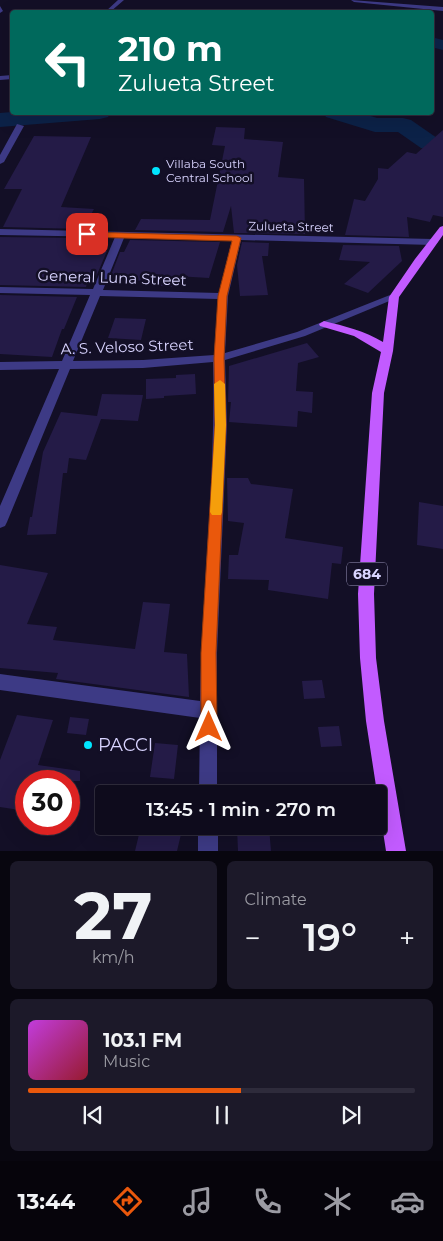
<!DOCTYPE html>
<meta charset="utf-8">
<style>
body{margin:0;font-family:Montserrat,sans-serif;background:#1c1929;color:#f1f3f6;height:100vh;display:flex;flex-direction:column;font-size:19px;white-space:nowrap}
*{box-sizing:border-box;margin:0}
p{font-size:16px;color:#9b9ba3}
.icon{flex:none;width:28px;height:28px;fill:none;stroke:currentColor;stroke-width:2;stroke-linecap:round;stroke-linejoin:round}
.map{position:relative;height:851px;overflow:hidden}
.drawer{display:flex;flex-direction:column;gap:10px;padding:10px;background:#08060f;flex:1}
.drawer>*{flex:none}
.top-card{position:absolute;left:10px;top:10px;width:424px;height:105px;border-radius:5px;box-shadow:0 5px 20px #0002,0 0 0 1px #2e2b3b;background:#00695c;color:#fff;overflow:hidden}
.speed{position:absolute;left:15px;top:770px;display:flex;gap:10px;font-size:25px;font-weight:700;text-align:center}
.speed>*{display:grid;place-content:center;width:65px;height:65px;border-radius:50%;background:#0e0b1c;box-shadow:0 5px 20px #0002,0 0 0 1px #2e2b3b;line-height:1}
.speed .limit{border:8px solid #d22;background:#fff;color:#111}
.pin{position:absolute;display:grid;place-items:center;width:42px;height:42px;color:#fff;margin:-21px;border-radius:10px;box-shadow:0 2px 8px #0006}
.me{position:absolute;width:55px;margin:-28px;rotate:0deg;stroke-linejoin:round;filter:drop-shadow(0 0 4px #0008)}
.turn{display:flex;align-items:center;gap:18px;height:105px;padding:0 25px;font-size:22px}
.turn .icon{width:65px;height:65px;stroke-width:2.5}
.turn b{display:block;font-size:35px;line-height:42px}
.big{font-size:38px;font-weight:600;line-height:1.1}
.drawer .tile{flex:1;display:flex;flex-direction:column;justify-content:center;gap:8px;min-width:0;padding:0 18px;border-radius:8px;background:#1c1929}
.drawer .dial{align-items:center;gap:0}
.dial b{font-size:65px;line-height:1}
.song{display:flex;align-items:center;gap:15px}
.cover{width:60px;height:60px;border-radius:8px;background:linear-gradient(135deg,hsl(290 70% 55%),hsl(350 70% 35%))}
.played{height:5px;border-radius:2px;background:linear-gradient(90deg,#ea580c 55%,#2e2b3b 55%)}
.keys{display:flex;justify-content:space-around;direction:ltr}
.heat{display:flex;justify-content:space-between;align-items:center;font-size:28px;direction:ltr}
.drawer .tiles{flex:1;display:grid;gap:10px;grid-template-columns:1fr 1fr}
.tile:last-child{grid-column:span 2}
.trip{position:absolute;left:95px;top:785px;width:292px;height:50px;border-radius:5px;background:#0e0b1c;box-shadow:0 5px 20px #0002,0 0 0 1px #2e2b3b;font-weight:600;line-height:50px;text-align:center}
.dock{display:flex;height:80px;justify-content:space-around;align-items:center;background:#06040b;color:#9b9ba3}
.dock .icon{width:35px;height:35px}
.dock .selected{color:#ea580c}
.dock b{font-size:22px;color:#f1f3f6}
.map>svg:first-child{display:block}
</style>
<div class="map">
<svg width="443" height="851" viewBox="0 0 443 851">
<rect width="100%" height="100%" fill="#130f26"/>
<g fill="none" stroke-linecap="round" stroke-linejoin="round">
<path fill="#0c2248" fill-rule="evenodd" d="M431 37 443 40V50L431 47Z
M12 112H111L108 117 100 119 0 127V113Z
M323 112H358L377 118H403L411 120 437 138 443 139V153L421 148 398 132H375L326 117Z"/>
</g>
<path fill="#241b47" d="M216 127 245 128 244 139 283 142 278 177 304 179 305 234 234 233 231 206 223 232 135 230 141 219 210 220 225 146 212 145Z
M443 130V217L433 215 430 222 407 217 409 237 345 235 354 199 365 201 378 179V168L388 169 407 152 416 154Z
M34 136 91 137 61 207 94 209 83 229 3 227 22 189H4Z
M0 237 77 238 72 248 107 251 96 277 89 276 86 287 0 285Z
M130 240 220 242 209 278 176 276 172 287 151 285 153 282 110 278 120 252H124Z
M242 242 269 243 268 256H262L268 295 240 296 237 265Z
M343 245 399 246 402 261 368 293 344 284 370 262 339 260Z
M0 295 77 297 64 329H62L52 357 0 354Z
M115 318 146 319 141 340 108 338Z
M307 343 319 357 298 363 296 391 313 392 312 413 298 411 297 427 229 422 231 402H228L229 366Z
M195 374 196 394 164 396V398L146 399V379L176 378V375Z
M102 394 143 395 138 421 101 419 86 460 69 458 67 473H63L56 534 27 535 30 517H32L43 452 61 412 97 416Z
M227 478H248L251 484 293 489 285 538 343 547 341 564 332 563 328 599 268 590 269 580 228 579 229 555H238L244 523 228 521Z
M419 502 443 506V549L417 545Z
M0 565 48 573 27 624 57 627 53 640 135 649 143 602 170 604 164 652 187 654 189 697 56 679 58 673 0 668Z
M322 680 325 698 304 699 302 681Z
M17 715 53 720 38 765 80 771V781H26V811L0 807V760Z
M70 717 89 719 86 735 67 733Z
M339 726 342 746 321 747 318 727Z
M155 743 178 745 174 779 150 777Z
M141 826H183L177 851H135Z
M269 827 271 851H238L237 828Z"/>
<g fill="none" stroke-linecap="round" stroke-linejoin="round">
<path fill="#3d3a85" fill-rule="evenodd" d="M118 0H124L110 12H105Z
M351 0 443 7V11L354 2Z
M0 6 3 11 0 13Z
M12 75V79L0 80V76Z
M17 124 24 126 4 162 0 164V155Z
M0 229 433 239 438 242 433 245 241 240 228 296 225 353 297 332 390 295 394 294 399 297 305 336 225 360 227 425 217 653V794H199L200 718 0 690V674L200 701C202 588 216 475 213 362L143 368 70 369 7 522 5 526 0 528V506L59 369 0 370V362L62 361 90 295 0 293V287L93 289 115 237 0 235ZM124 238 232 240 219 293 103 290ZM100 296 218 299 214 355 143 360 73 361Z
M198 826H218V851H198Z"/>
<path fill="#c25bff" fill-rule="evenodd" d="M443 226V235L399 297 393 351 384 393 374 594 376 658 384 721 406 851H386L366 721 360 658 358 594 372 393 381 352 354 336 320 326 319 324 324 321C344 326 365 331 383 342L389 297 415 259 440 227Z"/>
</g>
<path fill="#ea580c" stroke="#983908" d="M84 232 237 236 241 238 227 296 224 358 226 425 216 653 217 727 215 733 209 735 203 733 201 727V653L215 425 214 358 218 296 232 241 87 237 82 234Z"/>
<path fill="#f59e0b" d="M220 380 225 384 226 425 222 512 221 515H212L210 512 215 425 214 384Z"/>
<g fill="#00e5ff" stroke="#130f26" stroke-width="2">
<circle cx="156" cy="171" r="5"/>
<circle cx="88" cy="745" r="5"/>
</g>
<g text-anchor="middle" stroke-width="5" stroke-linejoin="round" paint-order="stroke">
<g font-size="12" fill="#d9d4ff" stroke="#130f26" text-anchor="start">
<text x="166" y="168">Villaba South<tspan x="166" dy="14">Central School</tspan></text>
</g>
<g font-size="12" fill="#d9d4ff" stroke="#130f26">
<text transform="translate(291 227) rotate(1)" y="4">Zulueta Street</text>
</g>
<rect fill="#130f26" stroke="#9e99be" stroke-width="1" x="347" y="562.5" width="40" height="23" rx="4"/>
<g font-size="14" font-weight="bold" fill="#d9d4ff">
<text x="367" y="579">684</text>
</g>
<g font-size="15" fill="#d9d4ff" stroke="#130f26">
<text transform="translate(112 278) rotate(2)" y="5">General Luna Street</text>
<text transform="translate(127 347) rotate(-2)" y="5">A. S. Veloso Street</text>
</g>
<g font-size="18" fill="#d9d4ff" stroke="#130f26" text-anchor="start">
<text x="98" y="751">PACCI</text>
</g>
</g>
</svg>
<div class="speed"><div class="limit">30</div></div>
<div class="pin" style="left:87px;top:234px;background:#d93025"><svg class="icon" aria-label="arrive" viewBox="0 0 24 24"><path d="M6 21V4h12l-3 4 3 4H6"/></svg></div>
<svg class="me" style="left:209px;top:727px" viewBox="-20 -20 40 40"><path d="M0-17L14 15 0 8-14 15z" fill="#ea580c" stroke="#fff" stroke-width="4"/></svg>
<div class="trip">13:45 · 1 min · 270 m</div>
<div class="top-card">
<div class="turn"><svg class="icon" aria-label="left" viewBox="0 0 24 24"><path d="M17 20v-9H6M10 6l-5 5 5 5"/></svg><div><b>210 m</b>Zulueta Street</div></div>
</div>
</div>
<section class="drawer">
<div class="tiles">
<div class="tile dial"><b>27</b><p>km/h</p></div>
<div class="tile"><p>Climate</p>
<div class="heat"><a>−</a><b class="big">19°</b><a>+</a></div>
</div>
<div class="tile">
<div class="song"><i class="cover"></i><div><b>103.1 FM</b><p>Music</p></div></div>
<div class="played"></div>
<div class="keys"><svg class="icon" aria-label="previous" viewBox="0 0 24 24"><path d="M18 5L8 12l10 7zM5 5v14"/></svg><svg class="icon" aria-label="pause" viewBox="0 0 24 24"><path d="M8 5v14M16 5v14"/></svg><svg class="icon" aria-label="next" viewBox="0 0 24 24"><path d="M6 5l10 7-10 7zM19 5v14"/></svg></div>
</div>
</div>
</section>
<nav class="dock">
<b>13:44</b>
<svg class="icon selected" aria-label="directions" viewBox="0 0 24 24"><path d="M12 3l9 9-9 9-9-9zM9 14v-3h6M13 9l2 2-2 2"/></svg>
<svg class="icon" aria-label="music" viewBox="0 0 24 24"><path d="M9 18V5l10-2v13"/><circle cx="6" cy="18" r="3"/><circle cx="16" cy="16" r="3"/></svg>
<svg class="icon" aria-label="phone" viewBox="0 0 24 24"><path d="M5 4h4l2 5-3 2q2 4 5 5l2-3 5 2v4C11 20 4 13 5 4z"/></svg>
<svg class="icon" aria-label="climate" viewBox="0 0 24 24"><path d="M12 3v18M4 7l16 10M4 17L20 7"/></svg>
<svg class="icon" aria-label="car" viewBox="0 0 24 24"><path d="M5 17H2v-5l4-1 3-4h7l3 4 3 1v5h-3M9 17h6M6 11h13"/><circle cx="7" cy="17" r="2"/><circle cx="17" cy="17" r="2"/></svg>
</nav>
